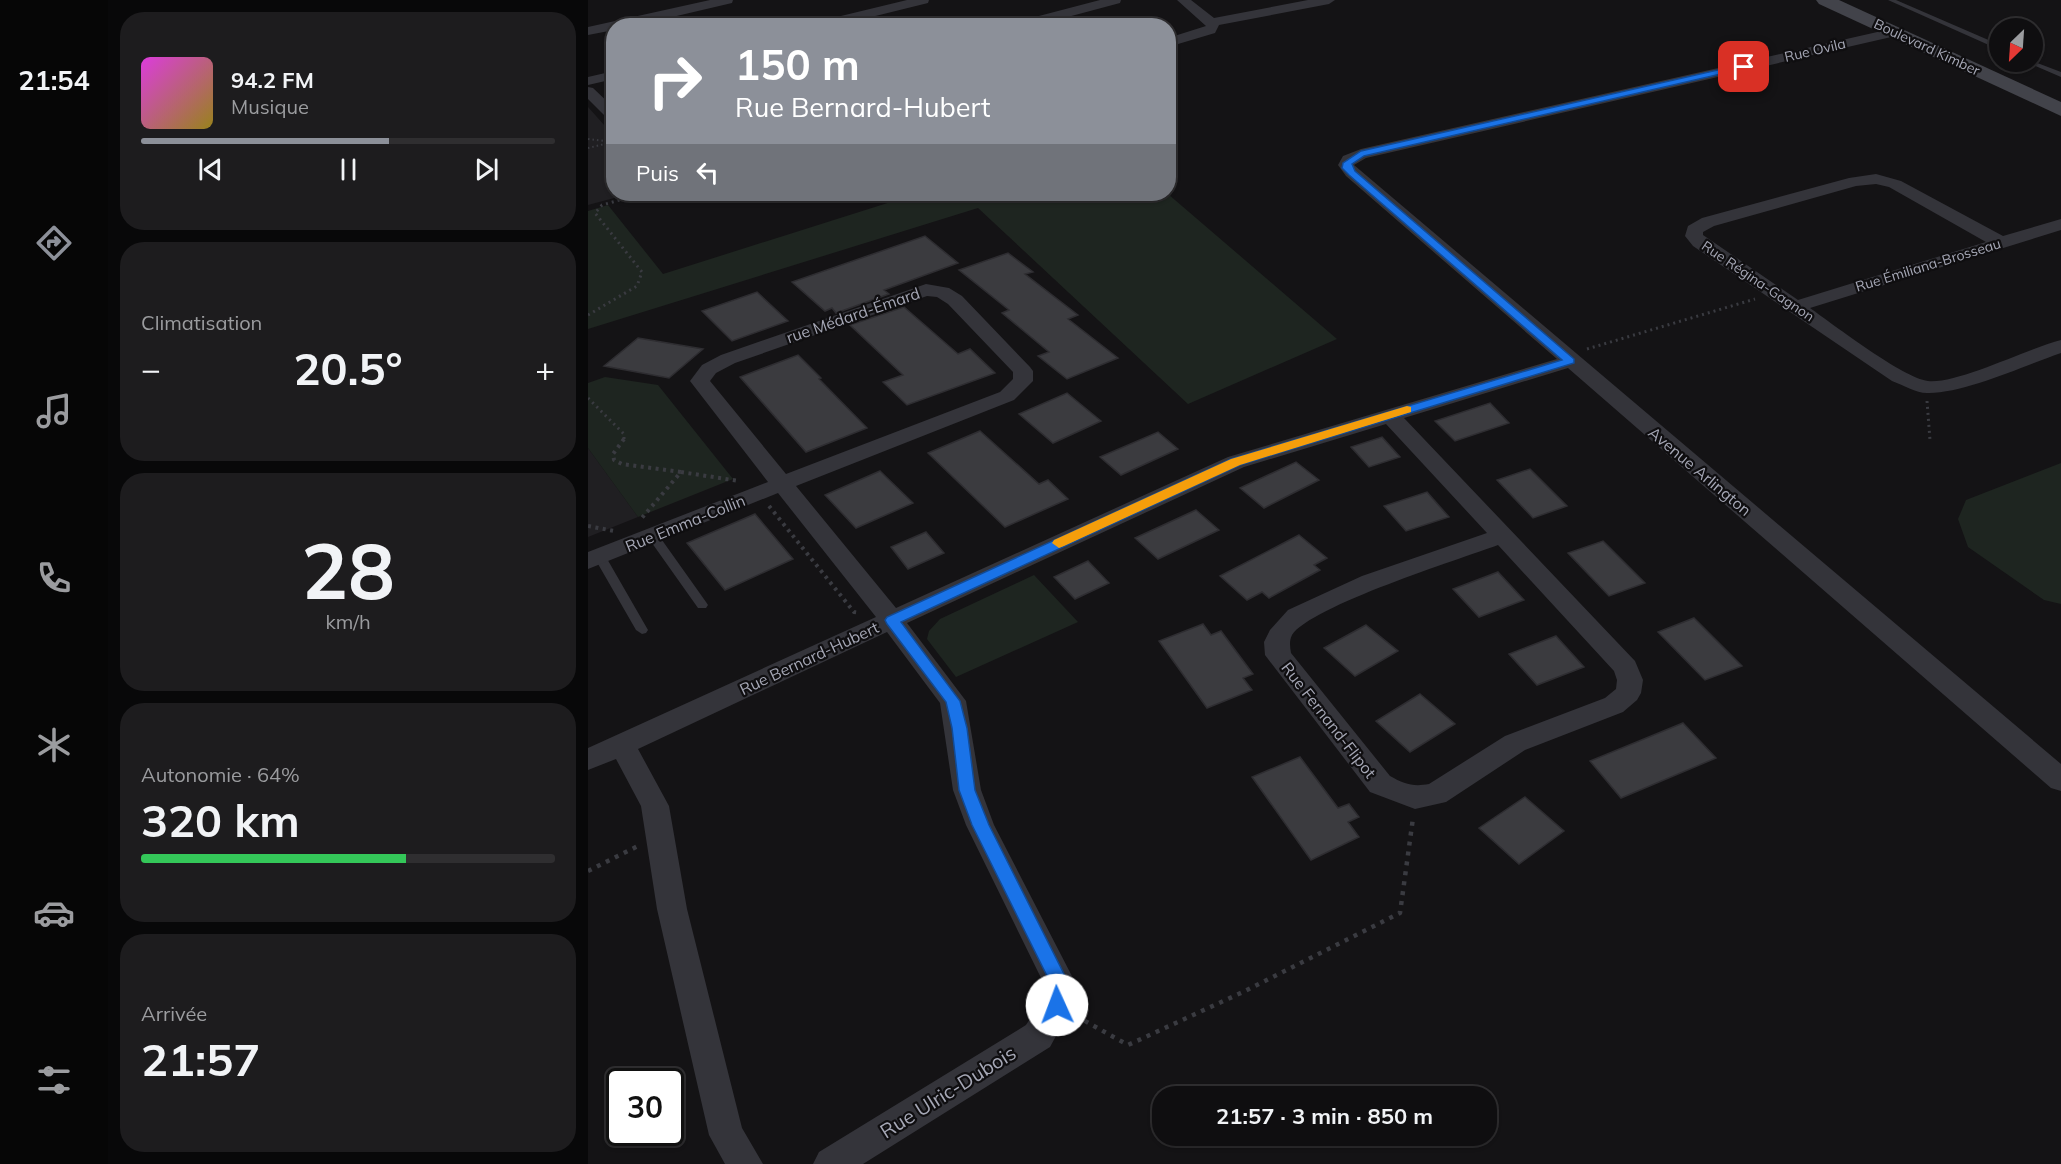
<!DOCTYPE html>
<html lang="fr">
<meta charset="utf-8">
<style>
body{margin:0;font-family:Mulish,sans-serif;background:#1d1c1e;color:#f1f3f6;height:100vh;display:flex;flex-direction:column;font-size:22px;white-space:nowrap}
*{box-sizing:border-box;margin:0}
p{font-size:20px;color:#9b9c9f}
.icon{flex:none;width:33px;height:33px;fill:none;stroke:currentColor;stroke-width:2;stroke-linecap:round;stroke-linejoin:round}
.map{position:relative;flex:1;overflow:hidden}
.details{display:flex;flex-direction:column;gap:12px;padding:12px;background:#080809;width:480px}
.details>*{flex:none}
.hud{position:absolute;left:18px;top:18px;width:570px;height:183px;border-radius:24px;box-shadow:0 2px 4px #0004,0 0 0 2px #2f2e30;background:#8c9099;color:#fff;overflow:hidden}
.needle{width:39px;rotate:205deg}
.controls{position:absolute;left:1401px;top:18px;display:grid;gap:12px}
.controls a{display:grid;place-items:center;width:54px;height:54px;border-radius:50%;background:#0f0e10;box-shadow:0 2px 4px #0004,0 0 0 2px #2f2e30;font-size:30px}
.speed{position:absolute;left:18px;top:1068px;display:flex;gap:12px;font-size:30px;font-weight:700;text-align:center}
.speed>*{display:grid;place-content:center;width:78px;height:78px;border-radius:50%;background:#0f0e10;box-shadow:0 2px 4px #0004,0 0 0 2px #2f2e30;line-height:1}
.speed .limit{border:3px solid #111;border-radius:9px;background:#fff;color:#111}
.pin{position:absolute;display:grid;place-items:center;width:51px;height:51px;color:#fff;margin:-26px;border-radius:12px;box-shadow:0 3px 9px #0006}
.me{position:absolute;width:66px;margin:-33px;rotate:358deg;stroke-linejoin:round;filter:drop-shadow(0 0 4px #0008)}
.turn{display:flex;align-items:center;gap:21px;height:126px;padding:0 30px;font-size:27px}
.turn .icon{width:78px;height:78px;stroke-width:2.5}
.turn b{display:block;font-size:42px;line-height:51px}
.then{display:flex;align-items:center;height:57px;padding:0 30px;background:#0003;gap:12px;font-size:22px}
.big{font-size:45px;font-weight:700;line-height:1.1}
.details .widget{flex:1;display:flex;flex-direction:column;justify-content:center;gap:9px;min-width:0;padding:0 21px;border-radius:24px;background:#1d1c1e}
.details .dial{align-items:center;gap:0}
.dial b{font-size:78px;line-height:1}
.song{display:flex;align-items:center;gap:18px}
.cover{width:72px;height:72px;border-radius:9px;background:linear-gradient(135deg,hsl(300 70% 55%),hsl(50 70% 35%))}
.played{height:6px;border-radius:3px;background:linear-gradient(90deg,#8c9099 60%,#2f2e30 60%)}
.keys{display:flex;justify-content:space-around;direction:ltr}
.heat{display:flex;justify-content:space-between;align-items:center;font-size:33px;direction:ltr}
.charge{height:9px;border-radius:4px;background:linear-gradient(90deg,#34c759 64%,#2f2e30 0)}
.trip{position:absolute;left:564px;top:1086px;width:345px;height:60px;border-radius:24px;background:#0f0e10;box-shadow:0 2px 4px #0004,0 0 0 2px #2f2e30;font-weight:700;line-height:60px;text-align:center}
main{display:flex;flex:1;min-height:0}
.menu{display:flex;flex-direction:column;width:108px;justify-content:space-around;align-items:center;background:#060606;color:#9b9c9f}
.menu .icon{width:42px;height:42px}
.menu .on{color:#8c9099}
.menu b{font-size:27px;color:#f1f3f6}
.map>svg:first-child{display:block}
</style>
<main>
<nav class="menu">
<b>21:54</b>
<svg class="icon on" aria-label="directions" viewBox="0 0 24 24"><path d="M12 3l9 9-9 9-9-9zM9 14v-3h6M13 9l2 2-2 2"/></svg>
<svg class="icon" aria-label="music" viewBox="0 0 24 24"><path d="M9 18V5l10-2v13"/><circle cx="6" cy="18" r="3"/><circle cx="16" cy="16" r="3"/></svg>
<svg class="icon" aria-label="phone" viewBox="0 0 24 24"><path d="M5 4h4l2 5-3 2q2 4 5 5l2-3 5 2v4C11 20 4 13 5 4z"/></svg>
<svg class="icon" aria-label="climate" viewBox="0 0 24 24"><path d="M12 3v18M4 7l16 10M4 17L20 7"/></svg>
<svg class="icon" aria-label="car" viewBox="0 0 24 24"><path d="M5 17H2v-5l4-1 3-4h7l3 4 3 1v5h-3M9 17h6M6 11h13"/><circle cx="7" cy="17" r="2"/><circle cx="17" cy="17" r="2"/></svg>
<svg class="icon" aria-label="filters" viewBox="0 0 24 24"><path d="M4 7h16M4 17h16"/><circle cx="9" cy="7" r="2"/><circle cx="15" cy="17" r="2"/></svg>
</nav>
<section class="details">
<div class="widget">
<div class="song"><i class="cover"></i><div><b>94.2 FM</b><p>Musique</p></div></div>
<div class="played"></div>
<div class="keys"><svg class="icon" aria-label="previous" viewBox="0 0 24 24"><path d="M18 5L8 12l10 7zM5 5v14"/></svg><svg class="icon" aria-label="pause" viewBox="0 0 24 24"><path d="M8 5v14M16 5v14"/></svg><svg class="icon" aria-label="next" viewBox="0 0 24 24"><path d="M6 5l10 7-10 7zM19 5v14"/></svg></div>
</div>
<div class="widget"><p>Climatisation</p>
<div class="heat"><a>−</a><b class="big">20.5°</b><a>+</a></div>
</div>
<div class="widget dial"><b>28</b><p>km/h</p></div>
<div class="widget"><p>Autonomie · 64%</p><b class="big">320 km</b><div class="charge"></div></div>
<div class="widget"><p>Arrivée</p><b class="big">21:57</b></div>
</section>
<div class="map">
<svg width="1473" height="1164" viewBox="0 0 1473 1164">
<rect width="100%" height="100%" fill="#141315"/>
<path fill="#201f22" d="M0 107 25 135 26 194H41L0 205Z
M0 448 50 517 0 537Z"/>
<path fill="#1e2520" d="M328 194H580L749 339 600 404 390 208 0 329V211L20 205 75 274Z
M17 377 70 385 145 479 50 517 0 448V383Z
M1473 463V604L1456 600 1380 547 1370 519 1378 500Z
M446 575 490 622 368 677 339 639 341 631 352 619Z"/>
<path fill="#3b3b3f" stroke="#2e2d31" stroke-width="1.5" d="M337 236 370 263 296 290 301 294 248 313 244 308 237 311 204 282Z
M420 253 445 272 437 274 490 315 480 319 530 358 479 379 450 356 461 352 414 313 421 310 371 270Z
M169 292 200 321 144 341 114 311Z
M316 307 370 354 382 349 407 373 319 405 295 382 315 375 262 325Z
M50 338 115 349 81 378 16 366Z
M210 355 233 378 231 379 279 428 218 452 152 377Z
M479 393 513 421 465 443 431 414Z
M902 403 921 423 867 441 847 421Z
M392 431 451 484 460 480 480 499 417 527 340 453Z
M570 432 590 449 533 475 512 457Z
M794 437 812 457 781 467 763 447Z
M708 462 731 480 676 508 652 488Z
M942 469 979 506 945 518 909 480Z
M292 471 325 503 268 528 237 495Z
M839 492 861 517 818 531 796 506Z
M608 510 631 530 570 559 547 538Z
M167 514 205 559 137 590 99 543Z
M338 532 356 553 320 569 303 547Z
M711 535 739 558 726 565 732 570 681 598 674 592 659 600 632 576Z
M1015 541 1057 583 1021 596 980 553Z
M500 561 521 583 487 599 466 577Z
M910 572 936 600 891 617 865 589Z
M1106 618 1154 666 1117 680 1070 632Z
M615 624 623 635 633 631 665 674 655 678 664 690 619 708 571 641Z
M778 625 810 651 767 676 736 648Z
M968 636 996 667 949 685 921 654Z
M832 694 867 724 822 752 788 721Z
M1095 723 1128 758 1033 798 1002 761Z
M712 757 750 808 761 804 771 817 760 822 771 837 723 860 664 777Z
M937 797 976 831 931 864 891 828Z"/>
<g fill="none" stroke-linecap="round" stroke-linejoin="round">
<path stroke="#3a3b41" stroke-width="2" stroke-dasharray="1.5 3" stroke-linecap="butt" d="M0 139 25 142 0 148"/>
<path stroke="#3a3b41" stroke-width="3" stroke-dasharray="2 4" stroke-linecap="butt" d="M0 315 49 286 54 272 7 213 14 205 53 194
M999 349 1167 299
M0 398 36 434V440
M1339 401 1342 440"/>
<path stroke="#3a3b41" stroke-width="4" stroke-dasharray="3 4.5" stroke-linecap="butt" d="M36 439 25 454 26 460 34 464 93 472 53 519
M93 472 151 481
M181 506 266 612 272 613
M0 526 26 531"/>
<path stroke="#3a3b41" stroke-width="4.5" stroke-dasharray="4 6" stroke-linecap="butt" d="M0 871 50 846
M488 1016 540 1045 655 992 812 913 825 818"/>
<path fill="#34343a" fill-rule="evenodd" d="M1300 0H1308L1412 45V50Z
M1444 61 1473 72V77L1438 62Z
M65 532 69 533 118 602 120 605 118 608H110L59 536Z
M12 553 18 557 60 630 58 633 54 634 48 630 6 557Z"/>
<path fill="#34343a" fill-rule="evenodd" d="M122 0H145L144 3 46 26H26V30L0 35V27Z
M319 0H341L340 3 247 26H223L224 23Z
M512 0H533L532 3 446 26H423L424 23Z
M589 0H603L626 18 720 0H747L741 4 631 25 627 33 580 47V38L618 26Z
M1307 28 1312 29 1314 32 1312 35 778 158 766 165 1473 764V791L1463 788 980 368 816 418 1047 661 1055 680 1053 693 1049 700 1035 712 937 750 858 802 827 809 782 792 677 655 676 642 682 630 700 610 774 576 899 533 798 424 656 467 319 623 378 701 393 790 406 825 487 982 485 1005 462 1047 275 1164H225L231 1152 438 1025 453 1002 455 982 378 825 365 790 352 703 299 632 50 749 81 806 99 909 154 1128 175 1164H137L121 1135 69 909 53 806 28 759 0 770V748L288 617 190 493 0 569V552L180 482 102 381 114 365 133 355 338 284 361 288 374 296 442 367 445 371V381L426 400 208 486 308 608 640 457 969 359 758 176 750 165 755 156 773 149ZM339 296 349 297 360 304 425 372V379L412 392 198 474 122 381 128 373 147 363ZM910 545 1026 671 1029 680 1028 689 1017 698 917 736 841 784C825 787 816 784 802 776L703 653C702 647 701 641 704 635 723 606 872 559 910 545Z
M26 71V79L0 85V77Z
M0 87 5 88 26 108V121L21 120 0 99Z
M1288 174 1313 181 1415 236 1473 219V230L1222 308C1246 325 1315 378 1340 381 1370 384 1440 348 1473 340V353C1438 365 1375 394 1339 393 1328 393 1315 385 1304 381L1105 246 1097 236 1100 226 1114 218 1261 178ZM1288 184 1301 187 1398 242 1210 300 1115 235V232L1126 226 1268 186Z"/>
<path fill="#42434a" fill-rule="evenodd" d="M1228 0H1251L1473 102V116L1231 4Z"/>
</g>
<path fill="#1a73e8" stroke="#114b97" stroke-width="1.5" d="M1156 64 1160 67 1159 68 776 156 764 164 767 171 986 359V363L652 465 313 622 372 701 379 728 387 790 401 825 480 982 478 1005 475 1011 469 1014 462 1011 460 1005 462 982 384 825 371 790 364 728 358 702 299 624 297 620 299 617 643 459 974 360 761 175 754 168 755 163 773 151Z"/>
<path fill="#f59e0b" d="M819 406 823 407V412L652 465 476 546 471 548 464 543 466 540 643 459Z"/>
<g text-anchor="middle" stroke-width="4.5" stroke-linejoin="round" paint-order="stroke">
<g font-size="14" fill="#a5a7b5" stroke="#0f0e10">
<text transform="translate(1339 47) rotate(25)" y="5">Boulevard Kimber</text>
<text transform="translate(1227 50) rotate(-13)" y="5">Rue Ovila</text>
<text transform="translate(1340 265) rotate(-17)" y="5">Rue Émiliana-Brosseau</text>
<text transform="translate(1170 281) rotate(34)" y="5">Rue Régina-Gagnon</text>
</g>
<g font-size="16" fill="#a5a7b5" stroke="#0f0e10">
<text transform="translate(265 315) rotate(-19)" y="6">rue Médard-Émard</text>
<text transform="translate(1112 471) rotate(40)" y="6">Avenue Arlington</text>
<text transform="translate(97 523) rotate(-22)" y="6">Rue Emma-Collin</text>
<text transform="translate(221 658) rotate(-25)" y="6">Rue Bernard-Hubert</text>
<text transform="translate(741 720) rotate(52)" y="6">Rue Fernand-Flipot</text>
</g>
<g font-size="20" fill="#a5a7b5" stroke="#0f0e10">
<text transform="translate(360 1092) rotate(-32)" y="7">Rue Ulric-Dubois</text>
</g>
</g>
</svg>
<div class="controls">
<a><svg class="needle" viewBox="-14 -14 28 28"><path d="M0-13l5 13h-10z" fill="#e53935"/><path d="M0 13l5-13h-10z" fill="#9b9c9f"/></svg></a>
</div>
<div class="speed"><div class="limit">30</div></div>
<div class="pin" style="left:1156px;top:67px;background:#d93025"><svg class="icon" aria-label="arrive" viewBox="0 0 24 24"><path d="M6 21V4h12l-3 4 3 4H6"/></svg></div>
<svg class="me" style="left:469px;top:1005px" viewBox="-20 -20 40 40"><circle r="19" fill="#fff"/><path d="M0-13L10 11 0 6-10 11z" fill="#1a73e8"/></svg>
<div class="trip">21:57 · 3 min · 850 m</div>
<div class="hud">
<div class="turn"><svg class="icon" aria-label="right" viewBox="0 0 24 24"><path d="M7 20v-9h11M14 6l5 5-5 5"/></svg><div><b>150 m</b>Rue Bernard-Hubert</div></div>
<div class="then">Puis<svg class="icon" aria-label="left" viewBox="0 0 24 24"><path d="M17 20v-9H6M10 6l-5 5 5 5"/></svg></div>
</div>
</div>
</main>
